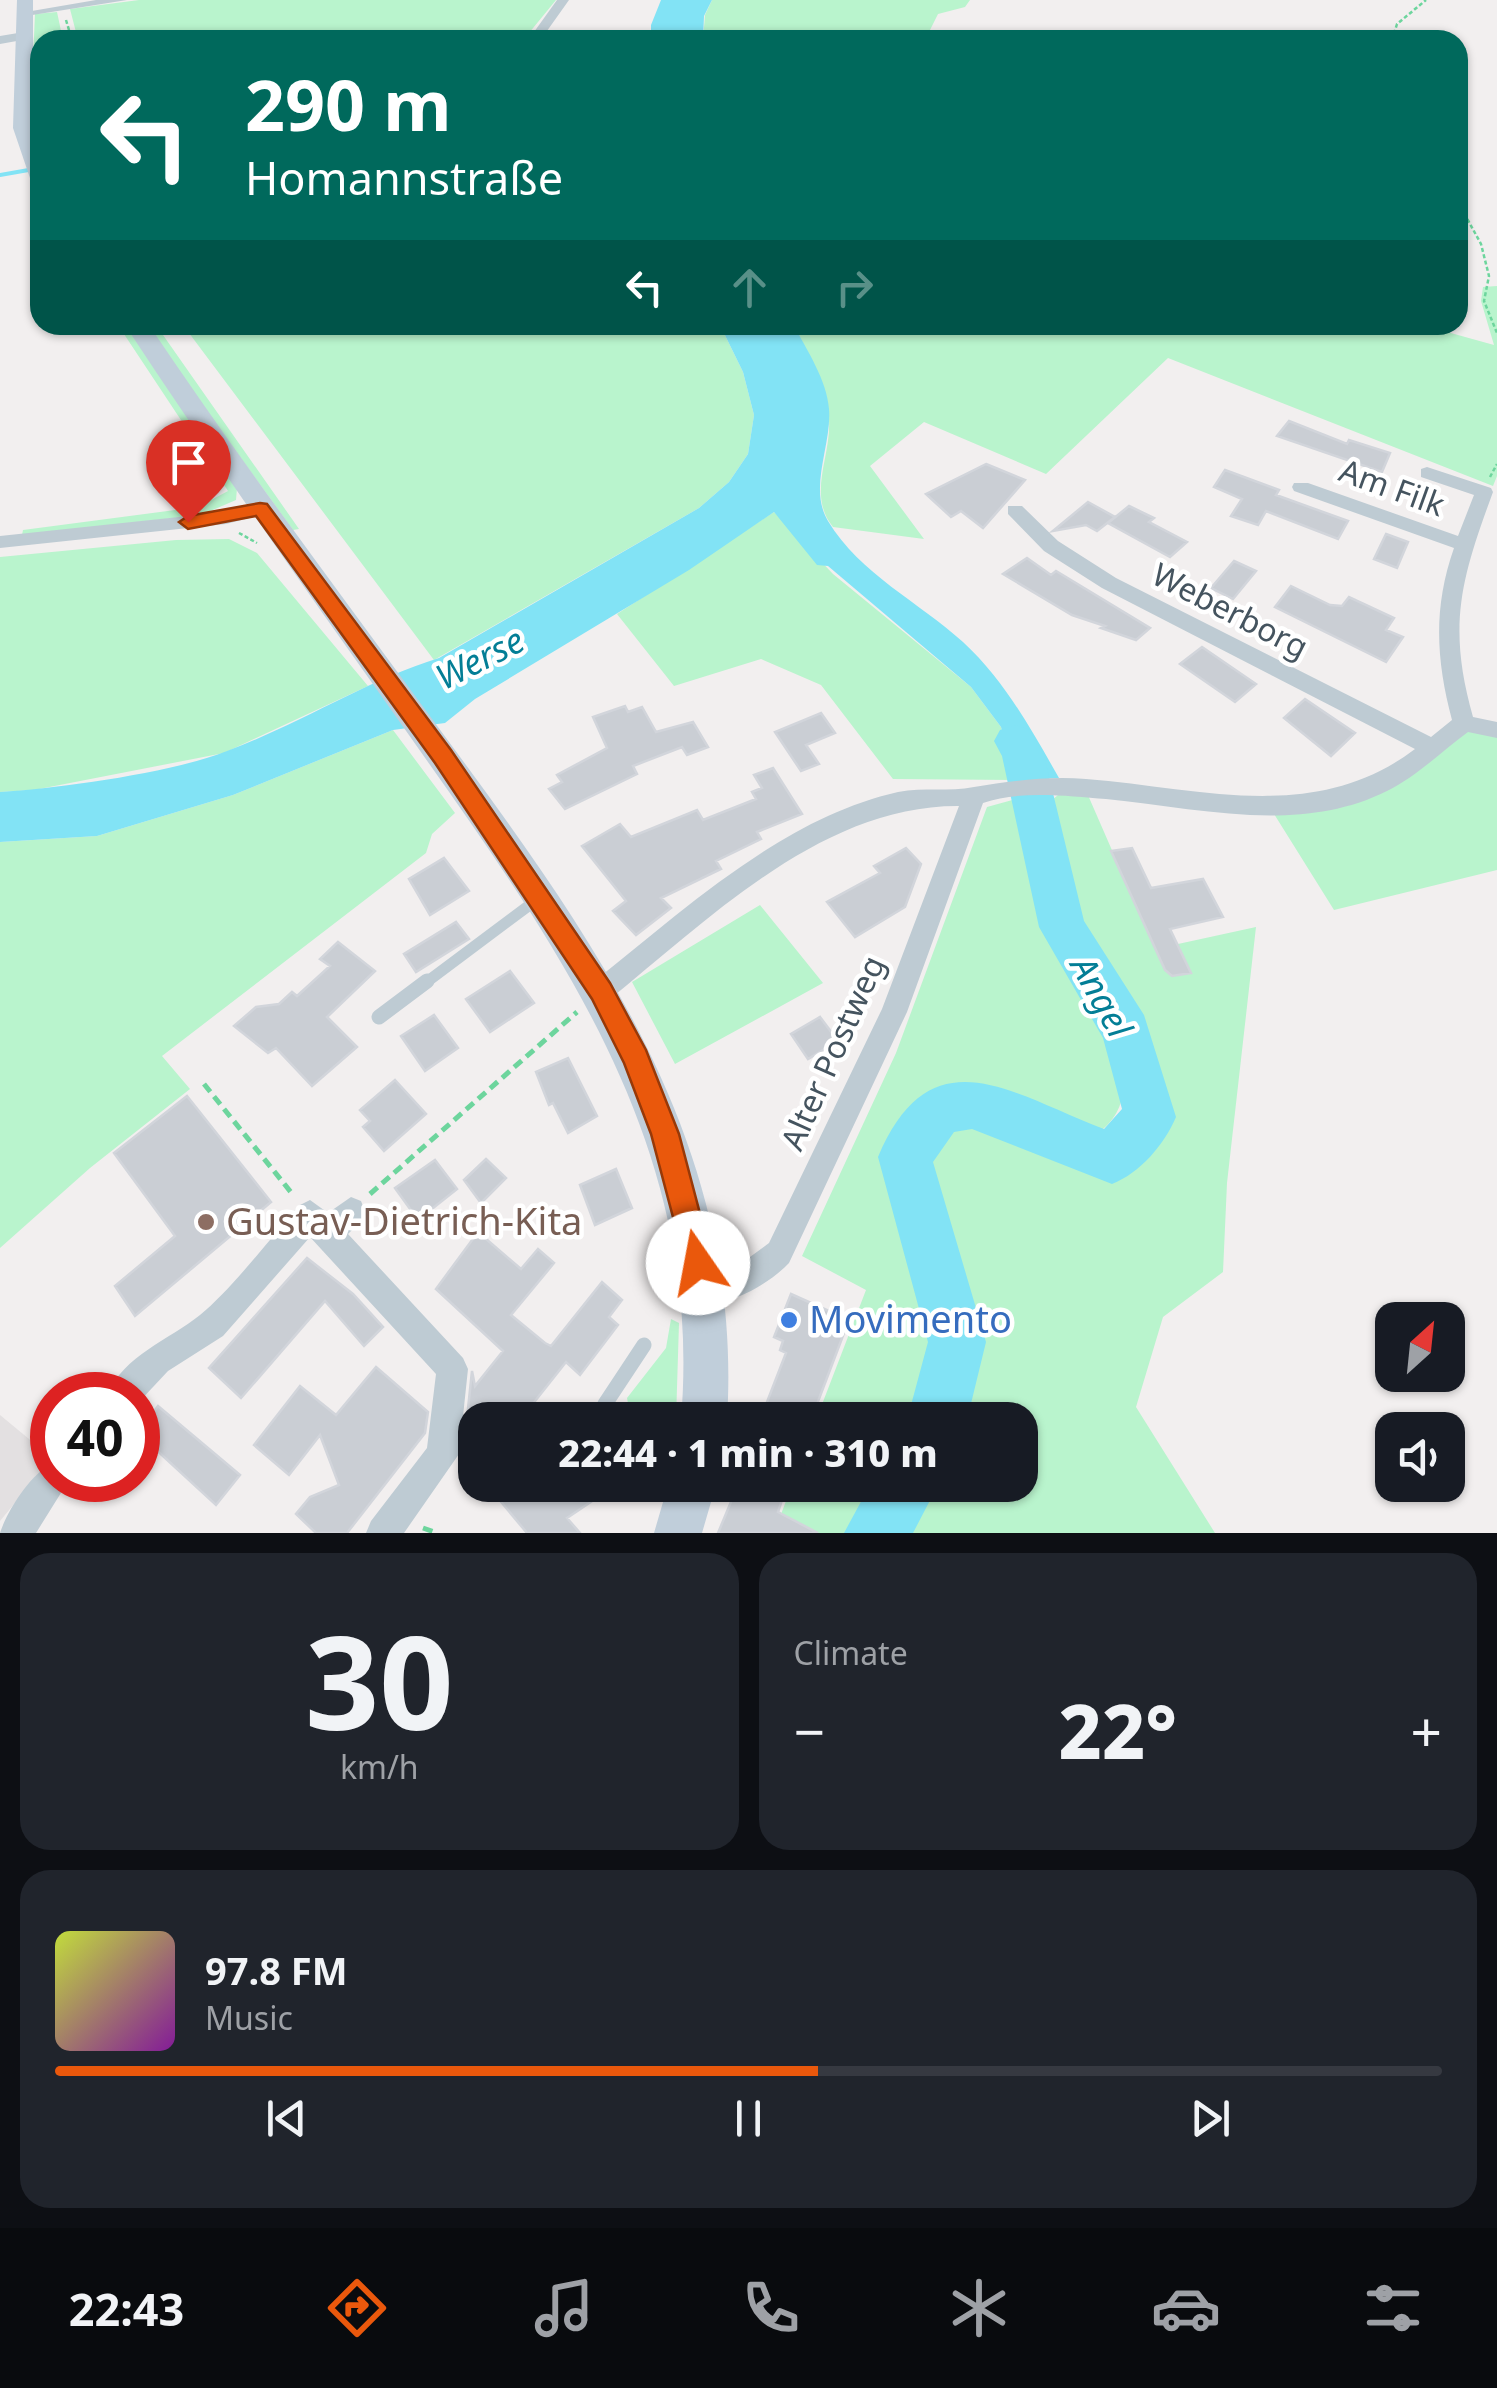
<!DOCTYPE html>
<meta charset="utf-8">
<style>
body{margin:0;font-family:"Noto Sans",sans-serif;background:#20242c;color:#f1f3f6;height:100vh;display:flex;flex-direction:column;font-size:38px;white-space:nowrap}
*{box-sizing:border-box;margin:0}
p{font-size:32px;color:#9ea1a6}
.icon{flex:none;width:55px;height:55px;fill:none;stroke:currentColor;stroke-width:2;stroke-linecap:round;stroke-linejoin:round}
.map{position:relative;height:1533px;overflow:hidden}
.side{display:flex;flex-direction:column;gap:20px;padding:20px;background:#0d0f14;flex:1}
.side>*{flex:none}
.hud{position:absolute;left:30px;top:30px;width:1438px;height:305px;border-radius:30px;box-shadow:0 2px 8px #0004;background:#00695c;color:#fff;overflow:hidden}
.needle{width:65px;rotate:27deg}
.tools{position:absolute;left:1375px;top:1302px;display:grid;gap:20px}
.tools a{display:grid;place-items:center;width:90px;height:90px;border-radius:20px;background:#171b24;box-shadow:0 2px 8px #0004;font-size:50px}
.speed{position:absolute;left:30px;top:1372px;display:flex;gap:20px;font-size:50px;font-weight:700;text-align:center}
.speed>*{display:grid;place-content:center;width:130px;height:130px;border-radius:50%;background:#171b24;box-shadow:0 2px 8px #0004;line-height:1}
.speed .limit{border:15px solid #d22;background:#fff;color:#111}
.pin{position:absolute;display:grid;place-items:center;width:85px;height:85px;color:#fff;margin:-102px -42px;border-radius:50% 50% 50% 0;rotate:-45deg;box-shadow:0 0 10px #0007}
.pin .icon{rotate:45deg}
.me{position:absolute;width:110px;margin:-55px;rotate:348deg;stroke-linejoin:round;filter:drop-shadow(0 0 8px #0008)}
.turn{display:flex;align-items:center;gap:35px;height:210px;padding:0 50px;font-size:45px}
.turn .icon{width:130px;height:130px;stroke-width:2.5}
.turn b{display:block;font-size:70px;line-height:85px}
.lanes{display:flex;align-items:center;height:95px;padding:0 50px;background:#0003;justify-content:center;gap:50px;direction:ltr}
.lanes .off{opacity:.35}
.big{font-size:75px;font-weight:800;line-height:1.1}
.side .card{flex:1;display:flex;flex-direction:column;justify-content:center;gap:15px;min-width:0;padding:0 35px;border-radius:30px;background:#20242c}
.side .dial{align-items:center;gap:0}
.dial b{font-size:130px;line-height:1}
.song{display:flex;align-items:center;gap:30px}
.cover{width:120px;height:120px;border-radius:15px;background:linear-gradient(135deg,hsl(70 70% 55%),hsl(290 70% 35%))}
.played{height:10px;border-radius:5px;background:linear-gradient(90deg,#ea580c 55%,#363941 55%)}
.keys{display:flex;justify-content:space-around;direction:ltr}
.heat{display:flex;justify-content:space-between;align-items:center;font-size:55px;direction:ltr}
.side .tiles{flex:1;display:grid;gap:20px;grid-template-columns:1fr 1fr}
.card:last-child{grid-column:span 2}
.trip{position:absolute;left:458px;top:1402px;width:580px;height:100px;border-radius:30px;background:#171b24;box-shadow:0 2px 8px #0004;font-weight:800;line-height:100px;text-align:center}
.menu{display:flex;height:160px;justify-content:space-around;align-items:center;background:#090b0e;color:#9ea1a6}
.menu .icon{width:70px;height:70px}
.menu .active{color:#ea580c}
.menu b{font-size:45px;color:#f1f3f6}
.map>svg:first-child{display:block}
</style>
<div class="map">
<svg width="1497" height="1533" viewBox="0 0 1497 1533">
<rect width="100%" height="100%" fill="#f2efef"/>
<path fill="#e3e0e1" d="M0 1415 52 1458 0 1521Z"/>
<path fill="#b9f4cd" d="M139 0H556L529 33 509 40H78L70 9Z
M712 0H970L965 7 938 14 925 40H703L705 15Z
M57 12 63 40H40V156L30 127 35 14Z
M1497 286V476L1493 486 1168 358 1046 474 924 422 870 466 924 539 833 527C807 495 831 457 829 421 827 386 809 356 794 325H1422L1494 345 1481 301 1483 287Z
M118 325H127L237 488 236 500 201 515 22 535 23 530 198 507 228 491Z
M144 325H156L299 529 293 530Z
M183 325H720L743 372 754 415 748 454 729 482 699 508 434 660Z
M774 512 833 574 971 687 1001 727 1015 780 893 779 821 685 761 659 674 686 617 614Z
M229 539 257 553 368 686 224 753 34 790 0 792V557L176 540Z
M1464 723 1497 730V870L1334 910 1269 806 1371 789Z
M393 730 455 813 432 834 426 853 162 1056 190 1089 90 1168 0 1248V842L97 836 233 795Z
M1069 786H1084L1155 949 1256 927 1227 1183 1223 1272 1163 1317 1136 1407 1215 1533H876L907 1485H1020V1420H937L957 1342 905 1157 939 1110 972 1104 1112 1158 1150 1116 1126 1031 1062 927 1052 800Z
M1016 799C1025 840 1029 889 1045 928 1068 987 1173 1084 1094 1136L973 1098 934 1106 899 1154 908 1204 947 1337 928 1420H816L866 1290 802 1256 896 1053 987 807Z
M760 905 823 983 675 1064 632 982Z
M671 1319 679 1323 676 1420H631L627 1398 666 1348Z
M792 1485H898L868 1533H774Z"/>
<path fill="#82e3f5" d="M661 0H712L704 16 703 40H651V25Z
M720 325H794C807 351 827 380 829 409 832 445 808 488 828 521 860 574 919 602 963 642 1005 681 1031 729 1059 778L1015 780 1001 727 971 687 828 566 817 565 774 512 689 570 475 699 445 723 393 730 233 795 97 836 0 842V792C61 788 171 773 227 751 300 724 365 681 439 658L699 508 729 482 748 454 754 415 743 372Z"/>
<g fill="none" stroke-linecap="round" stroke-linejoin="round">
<path stroke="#82e3f5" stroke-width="4" d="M0 175 40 168"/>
<path fill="#82e3f5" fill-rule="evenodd" d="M1015 725 1030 730 1044 756 1084 921 1144 1015 1176 1117C1164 1145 1140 1173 1112 1184L972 1129 954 1132 933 1162 986 1342 967 1420H907L928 1342 878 1157C931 1032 1010 1093 1104 1129L1122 1109 1103 1038 1039 927 1002 756 994 741 1000 730Z
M870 1485H938L913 1533H844Z"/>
</g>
<path fill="#caced4" stroke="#d2d5db" stroke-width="2.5" d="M1289 421 1347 444 1349 440 1390 453 1382 472 1277 436Z
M986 464 1025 480 983 528 961 511 951 517 926 494Z
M1225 470 1279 490 1276 495 1348 521 1338 539 1266 511 1258 525 1231 516 1242 499 1214 487Z
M1088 502 1115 517 1097 531 1086 525 1053 531Z
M1129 506 1154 518 1149 522 1187 542 1170 557 1108 523Z
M1386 534 1408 542 1397 568 1374 559Z
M1027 558 1051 575 1056 571 1150 628 1136 640 1101 628 1105 626 1072 615 1003 574Z
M1234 561 1256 571 1233 599 1211 588Z
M1291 586 1330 605 1342 606 1349 597 1394 618 1386 630 1403 637 1386 662 1275 607Z
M1202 647 1256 684 1235 702 1180 664Z
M1305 699 1355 733 1331 756 1284 718Z
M625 706 628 712 642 707 656 732 693 722 708 747 687 755 682 747 633 766 637 774 565 809 549 789 562 782 557 775 607 748 593 717Z
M821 713 835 733 806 745 819 764 801 771 775 732Z
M773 768 802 814 757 832 761 839 716 861 721 869 661 898 671 908 636 935 613 911 626 901 582 846 620 824 631 837 697 810 703 820 756 799 752 792 762 788 754 775Z
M906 848 921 864 905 907 855 937 827 902 880 873 874 866Z
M1132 848 1151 888 1203 879 1223 917 1170 929 1191 973 1172 976 1165 970 1111 851Z
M444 858 469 891 430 915 409 879Z
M456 922 469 939 416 972 404 954Z
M338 942 375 971 327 1017 357 1047 312 1086 276 1048 268 1053 234 1026 256 1007 279 1004 292 992 297 996 330 966 320 959Z
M510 971 534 1003 490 1032 466 999Z
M434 1015 458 1048 425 1071 401 1036Z
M820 1017 838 1041 808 1059 791 1034Z
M568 1058 597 1116 568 1133 553 1103 549 1105 536 1072Z
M395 1080 426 1114 384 1151 363 1127 370 1121 360 1110Z
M187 1096 271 1202 135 1316 115 1286 175 1236 114 1153Z
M486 1159 506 1178 481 1203 464 1180Z
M435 1160 457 1189 418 1220 395 1188Z
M616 1169 632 1208 595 1225 580 1185Z
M478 1232 521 1269 538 1249 554 1263 511 1315 545 1343 551 1346 602 1282 622 1300 609 1317 618 1325 580 1375 566 1362 520 1420H475V1447L465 1437 472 1371 475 1386 503 1351 436 1289Z
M307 1258 353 1294 383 1327 364 1346 325 1301 241 1398 209 1368Z
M791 1294 849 1320 811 1420H760L786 1353 780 1350 783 1341 774 1337Z
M376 1367 428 1412 425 1433 347 1533H316L296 1514 310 1497 339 1485 320 1435 289 1475 254 1445 300 1386 336 1415Z
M158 1406 240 1475 216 1505 138 1433Z
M487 1485H616L567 1518 580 1533H527Z
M738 1485H787L778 1512 818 1533H718Z"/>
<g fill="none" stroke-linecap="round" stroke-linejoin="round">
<path stroke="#6dd59d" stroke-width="2.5" stroke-dasharray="4 2.5" stroke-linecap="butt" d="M66 20 72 40
M1392 40 1397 24 1426 0
M1458 202 1481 244 1489 276 1484 301 1497 333
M1490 477 1497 464
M239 533 257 543"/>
<path stroke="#6dd59d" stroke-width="5" stroke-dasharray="10 6" stroke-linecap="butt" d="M204 1084 294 1196
M370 1194 577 1012
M423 1528 437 1533"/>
<path stroke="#becbd3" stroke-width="11" d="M424 984 535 901"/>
<path stroke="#becbd3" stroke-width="15" d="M379 1017 427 981
M615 1420 605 1404 644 1345"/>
<path fill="#becbd3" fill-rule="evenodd" d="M96 0H127L26 16 20 13Z
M557 0H569L542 38 519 40 534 32Z
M24 32 30 36 28 39 0 44V36Z
M1427 467 1491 488 1493 492C1461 579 1447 625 1473 717L1497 722V738L1468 732C1441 752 1417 776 1387 791 1299 835 1198 808 1106 799 1067 796 1020 790 983 803L907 1012 789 1263C769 1284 723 1312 693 1300L689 1289 693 1278 739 1265 769 1243 882 1009 959 806C823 805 709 919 610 999L601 1003 592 999 588 991 592 983C683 911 782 818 898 792 924 787 949 792 974 787 1012 781 1047 776 1086 779 1201 788 1315 825 1415 749L1102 588 1044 551 1008 514V506H1022L1058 541 1116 578 1431 737 1452 720C1436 660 1433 608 1454 548L1294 491 1292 487 1294 483H1308L1458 536 1474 495 1421 477V469Z
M261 503 268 505V513L226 524 0 548V536L226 512Z
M351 1197 361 1201 365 1211 361 1221 348 1234 463 1358 468 1369 459 1454 404 1533H366L371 1521 427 1448 436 1374 310 1237 223 1336 168 1371 138 1403V1395H107C124 1355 169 1340 200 1315 232 1289 271 1237 300 1205L310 1200 328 1213Z
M52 1464V1480H69L36 1533H0C7 1511 31 1473 52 1464Z"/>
<path fill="#c0ceda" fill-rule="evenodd" d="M17 0H33V128L40 149V184L30 178 13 128Z
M125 325H149C235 453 327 576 418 700 581 921 745 1131 727 1420H681C705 1134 547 932 392 711 301 583 211 456 125 325Z
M668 1485H716L702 1533H654Z"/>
</g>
<path fill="#ea580c" stroke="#983908" stroke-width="2.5" d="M260 503 267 504 451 750 610 983 646 1050 679 1134 713 1263 709 1274 698 1278 688 1274 651 1134 624 1063 592 999 435 763 256 516 188 529 179 522 188 516Z"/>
<circle fill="#8d6e63" stroke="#fff" stroke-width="4" cx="206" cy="1222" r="10"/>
<circle fill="#3f7fe0" stroke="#fff" stroke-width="4" cx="789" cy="1320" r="10"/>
<g text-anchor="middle" stroke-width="9" stroke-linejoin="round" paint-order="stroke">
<g font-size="32" fill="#45545f" stroke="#fff">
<text transform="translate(1392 488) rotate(20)" y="11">Am Filk</text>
<text transform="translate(1230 611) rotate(27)" y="11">Weberborg</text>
<text transform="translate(833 1053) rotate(-66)" y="11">Alter Postweg</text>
</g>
<g font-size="35" font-style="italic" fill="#037e96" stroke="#fff">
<text transform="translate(480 659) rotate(-27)" y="12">Werse</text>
<text transform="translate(1101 997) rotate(61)" y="12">Angel</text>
</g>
<g font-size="38" fill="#785e54" stroke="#fff" text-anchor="start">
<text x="226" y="1235">Gustav-Dietrich-Kita</text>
</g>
<g font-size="38" fill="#366cbe" stroke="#fff" text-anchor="start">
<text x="809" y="1333">Movimento</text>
</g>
</g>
</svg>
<div class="tools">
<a><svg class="needle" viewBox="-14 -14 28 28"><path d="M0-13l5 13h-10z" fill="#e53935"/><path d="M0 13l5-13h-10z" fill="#9ea1a6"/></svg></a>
<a><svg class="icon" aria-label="sound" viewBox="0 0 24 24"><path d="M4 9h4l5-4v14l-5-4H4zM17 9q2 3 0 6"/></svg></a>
</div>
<div class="speed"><div class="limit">40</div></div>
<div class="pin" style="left:188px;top:522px;background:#d93025"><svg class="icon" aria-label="arrive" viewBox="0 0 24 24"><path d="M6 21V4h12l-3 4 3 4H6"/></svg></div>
<svg class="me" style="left:698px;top:1263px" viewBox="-20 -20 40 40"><circle r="19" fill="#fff"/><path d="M0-13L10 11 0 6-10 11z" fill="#ea580c"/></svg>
<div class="trip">22:44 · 1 min · 310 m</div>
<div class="hud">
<div class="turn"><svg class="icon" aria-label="left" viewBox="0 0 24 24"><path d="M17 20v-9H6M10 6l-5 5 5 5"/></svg><div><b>290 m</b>Homannstraße</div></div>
<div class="lanes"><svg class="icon" aria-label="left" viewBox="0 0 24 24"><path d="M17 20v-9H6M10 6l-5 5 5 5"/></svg><svg class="icon off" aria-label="ahead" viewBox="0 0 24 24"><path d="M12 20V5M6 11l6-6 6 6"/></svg><svg class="icon off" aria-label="right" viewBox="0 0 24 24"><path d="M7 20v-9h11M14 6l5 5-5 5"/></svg></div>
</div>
</div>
<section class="side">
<div class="tiles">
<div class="card dial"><b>30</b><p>km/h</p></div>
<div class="card"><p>Climate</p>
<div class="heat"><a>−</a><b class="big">22°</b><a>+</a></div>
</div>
<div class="card">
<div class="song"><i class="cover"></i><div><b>97.8 FM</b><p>Music</p></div></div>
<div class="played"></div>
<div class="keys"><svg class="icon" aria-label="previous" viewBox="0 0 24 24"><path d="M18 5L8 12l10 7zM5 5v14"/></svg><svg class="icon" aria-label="pause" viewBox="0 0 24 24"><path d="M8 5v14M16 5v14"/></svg><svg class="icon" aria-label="next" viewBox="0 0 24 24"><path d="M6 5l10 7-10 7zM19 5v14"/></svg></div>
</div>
</div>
</section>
<nav class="menu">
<b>22:43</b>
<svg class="icon active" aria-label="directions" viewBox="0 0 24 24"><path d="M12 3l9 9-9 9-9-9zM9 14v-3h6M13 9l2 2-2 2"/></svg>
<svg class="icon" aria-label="music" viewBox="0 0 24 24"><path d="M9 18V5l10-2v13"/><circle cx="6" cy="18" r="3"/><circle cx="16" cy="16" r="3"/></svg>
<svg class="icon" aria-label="phone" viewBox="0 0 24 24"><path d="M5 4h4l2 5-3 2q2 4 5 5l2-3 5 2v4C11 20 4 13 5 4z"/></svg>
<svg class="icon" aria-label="climate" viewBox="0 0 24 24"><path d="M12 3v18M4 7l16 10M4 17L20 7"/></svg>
<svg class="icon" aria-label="car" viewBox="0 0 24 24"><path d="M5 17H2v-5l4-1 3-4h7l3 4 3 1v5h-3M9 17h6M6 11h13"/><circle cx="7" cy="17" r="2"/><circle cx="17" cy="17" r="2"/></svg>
<svg class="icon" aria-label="filters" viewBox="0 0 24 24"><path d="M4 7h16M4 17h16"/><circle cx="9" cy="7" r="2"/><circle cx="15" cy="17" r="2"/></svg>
</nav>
